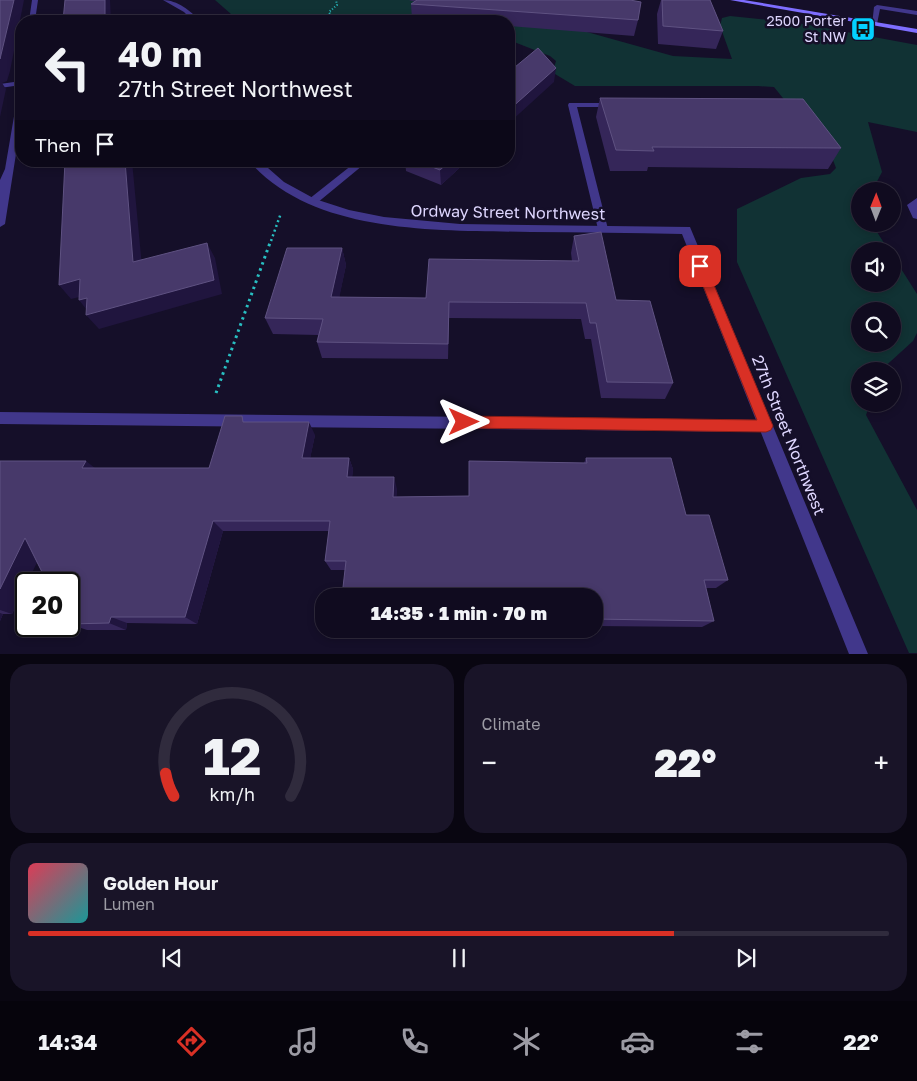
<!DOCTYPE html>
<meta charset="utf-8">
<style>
body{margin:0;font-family:"Golos Text",sans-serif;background:#191428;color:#f1f3f6;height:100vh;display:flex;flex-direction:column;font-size:19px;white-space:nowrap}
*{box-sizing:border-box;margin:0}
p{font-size:16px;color:#9c9ba4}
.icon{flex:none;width:28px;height:28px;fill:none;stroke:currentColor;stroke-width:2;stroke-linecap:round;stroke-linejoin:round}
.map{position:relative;height:654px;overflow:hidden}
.side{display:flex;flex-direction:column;gap:10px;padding:10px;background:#090611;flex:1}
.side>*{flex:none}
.top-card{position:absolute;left:15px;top:15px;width:500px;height:152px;border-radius:20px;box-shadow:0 2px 8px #0003,0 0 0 1px #302b3d;background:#100b1f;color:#f1f3f6;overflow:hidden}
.needle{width:32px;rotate:1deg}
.tools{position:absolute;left:851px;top:182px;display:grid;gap:10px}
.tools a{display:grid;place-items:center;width:50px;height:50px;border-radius:50%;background:#100b1f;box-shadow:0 2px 8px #0003,0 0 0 1px #302b3d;font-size:25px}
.speed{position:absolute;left:15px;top:572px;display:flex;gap:10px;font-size:25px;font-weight:700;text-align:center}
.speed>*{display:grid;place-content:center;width:65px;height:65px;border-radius:50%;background:#100b1f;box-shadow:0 2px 8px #0003,0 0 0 1px #302b3d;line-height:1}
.speed .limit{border:2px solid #111;border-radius:8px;background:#fff;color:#111}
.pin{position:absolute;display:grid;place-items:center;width:42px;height:42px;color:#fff;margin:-21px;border-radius:10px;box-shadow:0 2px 8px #0006}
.me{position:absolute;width:55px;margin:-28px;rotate:90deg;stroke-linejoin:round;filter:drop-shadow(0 0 4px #0008)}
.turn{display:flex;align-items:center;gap:18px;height:105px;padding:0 20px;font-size:22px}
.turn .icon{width:65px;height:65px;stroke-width:2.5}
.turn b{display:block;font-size:35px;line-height:42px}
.then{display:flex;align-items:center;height:48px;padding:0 20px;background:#0003;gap:10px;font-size:19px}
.big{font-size:38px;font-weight:800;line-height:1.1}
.side .widget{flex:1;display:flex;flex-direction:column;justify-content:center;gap:8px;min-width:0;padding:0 18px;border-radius:20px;background:#191428}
.side .dial{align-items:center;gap:0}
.dial svg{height:130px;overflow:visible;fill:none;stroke:#302b3d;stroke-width:7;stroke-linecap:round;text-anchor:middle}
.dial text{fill:#f1f3f6;stroke:none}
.song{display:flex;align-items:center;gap:15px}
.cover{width:60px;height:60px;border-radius:8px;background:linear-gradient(135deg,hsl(350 70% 55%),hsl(180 70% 35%))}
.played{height:5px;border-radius:2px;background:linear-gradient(90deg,#d93025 75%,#302b3d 75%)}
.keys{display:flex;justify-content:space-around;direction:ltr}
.heat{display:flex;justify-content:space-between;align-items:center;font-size:28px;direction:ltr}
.side .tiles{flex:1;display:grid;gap:10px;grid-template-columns:1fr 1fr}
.widget:last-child{grid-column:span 2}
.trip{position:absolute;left:315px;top:588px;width:288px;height:50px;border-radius:20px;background:#100b1f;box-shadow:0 2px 8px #0003,0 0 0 1px #302b3d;font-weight:800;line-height:50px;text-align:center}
.tabs{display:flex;height:80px;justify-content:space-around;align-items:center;background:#06040c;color:#9c9ba4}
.tabs .icon{width:35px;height:35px}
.tabs .current{color:#d93025}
.tabs b{font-size:22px;color:#f1f3f6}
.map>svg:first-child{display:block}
</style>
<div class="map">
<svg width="917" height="654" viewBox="0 0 917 654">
<rect width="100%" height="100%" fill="#150f29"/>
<path fill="#113234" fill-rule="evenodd" d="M215 0H472L673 56 732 59 720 26 722 18 730 16 798 23 917 45V132L868 122 882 172 872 191H860V224H872L889 251H860V284H892L893 256 917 294V333L913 341 880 371H860V404H870L866 415 917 510V653H909L737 262V209L801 178 830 174 836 168 833 160 774 87 758 86H575L555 74 553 71 556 61 550 56 509 40V21H239ZM860 311H892V344H860Z"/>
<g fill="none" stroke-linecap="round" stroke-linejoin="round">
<path stroke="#28bfc2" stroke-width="2" stroke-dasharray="1 2" stroke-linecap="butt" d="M323 21 331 16 329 12 337 5 336 0"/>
<path stroke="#28bfc2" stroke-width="2.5" stroke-dasharray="2 3" stroke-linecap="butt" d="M271 241 281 213"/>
<path stroke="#28bfc2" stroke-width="3" stroke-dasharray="2.5 4" stroke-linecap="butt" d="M216 393 271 240"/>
<path fill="#41378b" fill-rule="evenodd" d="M32 0H38L35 21H29Z
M877 5 917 11V15L880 9 877 24 872 25 874 7Z
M21 81V85L0 88V84Z
M18 93H21V122L5 224 0 227V180L5 169Z
M569 103H614L618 105 614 107H577L608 229 607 231H599L598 229 568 105Z
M357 161H368L317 203H309V199Z
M917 198V219L913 218 907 205Z
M0 412 766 420 771 421 773 426 771 431 766 432 0 424Z"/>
<path fill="#41378b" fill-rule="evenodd" d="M163 0C177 0 191 11 200 21H193L184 12Z
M249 161H260L284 182 315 199 349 210 384 217 460 224 690 227 868 654H849L682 234C632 233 581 232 531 232 441 230 314 236 249 161Z"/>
<path fill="#7e6eff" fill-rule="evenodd" d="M730 0H744L917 29V33Z"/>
</g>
<path fill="#352659" d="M409 0H630L638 20 634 36 509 26V21H440L412 19 411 4 415 2Z
M661 0H710L723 31 716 49 658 44 657 14Z
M600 98 841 148 828 169 648 167 647 171H610L596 117Z
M405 161H467L441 185 406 171Z
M574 236 616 300 673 383 665 399 601 398 591 339H585L581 319 449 318 448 359 322 358 317 342 318 335 273 334 265 318 342 248 346 265 339 297 426 298 572 261 571 253Z
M246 422 315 435 310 458H349L353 469 352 477 397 489 396 497 469 496V461L584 463 586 458 686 515 728 580 716 588H706L714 621 702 627 594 626V596L345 570H331L325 561 329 531H223L197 624 127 623 126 630H87L69 624 37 561 12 614H3L0 621V461L95 468H209Z"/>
<path fill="#20153e" d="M14 0H24L10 71 7 81 2 83 6 89 0 117V59Z
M105 0H110L111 21H105Z
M556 68 554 82 509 123V110Z
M125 161H132L143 277 133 262Z
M450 161H467L441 185 440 170Z
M207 243 215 258 222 294 99 329 86 315 90 314 79 300Z
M342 248 346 265 336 314 331 297Z
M80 279 92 294 71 299 59 285Z
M309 422 315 435 308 469 302 458Z
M349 458 353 469 351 489 347 477Z
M86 461 100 472 82 468Z
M394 477 397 489 396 508 393 497Z
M213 521 223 531 197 624 185 617Z
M25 538 44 548 12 614 0 610V589Z
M0 613 3 614 0 621Z
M111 617 127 623 126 630 109 623Z"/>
<path fill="#47396a" stroke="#5f5282" d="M0 0H14L0 59Z
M65 0H105V21H63Z
M417 0H630L641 2 638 20 411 4Z
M662 0H710L723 31 663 26Z
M538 48 556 68 509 110V72Z
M600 98 803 99 841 148 652 147 654 151 616 150Z
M65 161H125L133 262 207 243 214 280 86 315 87 298 79 300 80 279 59 285Z
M417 161H450L440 170Z
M601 232 616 300 650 301 673 383 607 382 596 323H590L586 303 449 302 448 344 317 342 323 319 265 318 287 248H342L331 297 426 298 429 259 579 261 574 236Z
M225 416H242L243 422H309L302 458H349L347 477H394L393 497 469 496V461L587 463 586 458H671L686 515H709L728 580H704L714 621 594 619V596H342L346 561H325L330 521H213L185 617H111L109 623 69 624V584H48L25 538 0 589V461H86L82 468H209Z"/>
<path fill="#d93025" stroke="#8d1f18" d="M700 262 706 266 773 426 771 430 766 432 464 428 459 426 457 422 459 418 464 416 757 420 695 266Z"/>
<defs>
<symbol id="bus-square" viewBox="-11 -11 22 22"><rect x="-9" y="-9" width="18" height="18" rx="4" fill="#03d1ff" stroke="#150f29"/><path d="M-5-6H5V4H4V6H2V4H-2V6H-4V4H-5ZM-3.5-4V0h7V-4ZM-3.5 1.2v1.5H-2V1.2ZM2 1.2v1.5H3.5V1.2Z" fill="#111"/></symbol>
</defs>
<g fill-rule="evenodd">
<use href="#bus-square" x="849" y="15" width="28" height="28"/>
</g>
<g text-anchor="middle" stroke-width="5" stroke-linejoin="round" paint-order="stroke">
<g font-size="14" fill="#dfd7ff" stroke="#150f29" text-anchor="end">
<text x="846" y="26">2500 Porter<tspan x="846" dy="16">St NW</tspan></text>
</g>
<g font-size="16" fill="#dfd7ff" stroke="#150f29">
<text transform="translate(508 212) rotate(1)" y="6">Ordway Street Northwest</text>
<text transform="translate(789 435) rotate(68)" y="6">27th Street Northwest</text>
</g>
</g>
</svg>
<div class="tools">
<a><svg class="needle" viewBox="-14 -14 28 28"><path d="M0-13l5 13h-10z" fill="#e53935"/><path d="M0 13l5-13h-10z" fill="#9c9ba4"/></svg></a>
<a><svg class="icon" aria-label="sound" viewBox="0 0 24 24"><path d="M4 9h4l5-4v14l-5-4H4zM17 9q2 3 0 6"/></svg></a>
<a><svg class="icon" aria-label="search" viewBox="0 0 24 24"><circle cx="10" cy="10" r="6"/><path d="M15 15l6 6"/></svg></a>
<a><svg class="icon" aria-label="layers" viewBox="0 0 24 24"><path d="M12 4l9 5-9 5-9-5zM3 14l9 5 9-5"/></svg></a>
</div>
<div class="speed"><div class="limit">20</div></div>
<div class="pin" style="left:700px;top:266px;background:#d93025"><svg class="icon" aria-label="arrive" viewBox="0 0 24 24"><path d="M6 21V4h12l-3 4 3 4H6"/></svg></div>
<svg class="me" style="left:464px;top:422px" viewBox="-20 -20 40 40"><path d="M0-17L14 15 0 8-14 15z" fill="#d93025" stroke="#fff" stroke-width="4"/></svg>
<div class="trip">14:35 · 1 min · 70 m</div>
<div class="top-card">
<div class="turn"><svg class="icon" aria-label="left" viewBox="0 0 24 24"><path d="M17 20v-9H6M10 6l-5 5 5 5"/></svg><div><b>40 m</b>27th Street Northwest</div></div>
<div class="then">Then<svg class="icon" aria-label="arrive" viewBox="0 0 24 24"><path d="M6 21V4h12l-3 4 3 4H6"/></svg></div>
</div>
</div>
<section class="side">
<div class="tiles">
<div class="widget dial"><svg viewBox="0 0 100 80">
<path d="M14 69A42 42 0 1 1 86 69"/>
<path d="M14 69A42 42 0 0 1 9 55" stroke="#d93025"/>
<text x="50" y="56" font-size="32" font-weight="700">12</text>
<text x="50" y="72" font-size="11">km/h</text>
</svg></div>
<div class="widget"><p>Climate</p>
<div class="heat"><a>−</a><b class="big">22°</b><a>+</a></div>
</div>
<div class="widget">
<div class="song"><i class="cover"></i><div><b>Golden Hour</b><p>Lumen</p></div></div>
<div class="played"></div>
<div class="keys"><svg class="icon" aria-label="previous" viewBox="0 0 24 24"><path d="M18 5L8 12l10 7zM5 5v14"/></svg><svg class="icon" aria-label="pause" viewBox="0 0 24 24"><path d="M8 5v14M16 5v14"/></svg><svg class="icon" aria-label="next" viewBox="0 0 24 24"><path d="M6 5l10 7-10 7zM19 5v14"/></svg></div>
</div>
</div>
</section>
<nav class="tabs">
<b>14:34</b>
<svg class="icon current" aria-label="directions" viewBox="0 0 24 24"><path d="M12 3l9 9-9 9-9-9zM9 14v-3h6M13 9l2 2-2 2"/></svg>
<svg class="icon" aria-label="music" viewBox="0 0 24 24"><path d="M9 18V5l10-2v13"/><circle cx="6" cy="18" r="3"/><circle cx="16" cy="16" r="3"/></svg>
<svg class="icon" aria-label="phone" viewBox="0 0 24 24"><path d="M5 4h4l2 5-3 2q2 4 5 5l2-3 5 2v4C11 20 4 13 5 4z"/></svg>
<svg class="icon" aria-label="climate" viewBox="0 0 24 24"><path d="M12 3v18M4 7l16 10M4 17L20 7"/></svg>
<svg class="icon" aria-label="car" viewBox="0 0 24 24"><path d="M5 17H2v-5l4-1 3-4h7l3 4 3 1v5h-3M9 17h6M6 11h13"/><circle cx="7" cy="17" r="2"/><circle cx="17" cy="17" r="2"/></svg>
<svg class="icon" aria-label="filters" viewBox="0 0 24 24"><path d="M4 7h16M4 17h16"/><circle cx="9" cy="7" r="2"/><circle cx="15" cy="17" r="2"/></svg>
<b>22°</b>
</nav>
